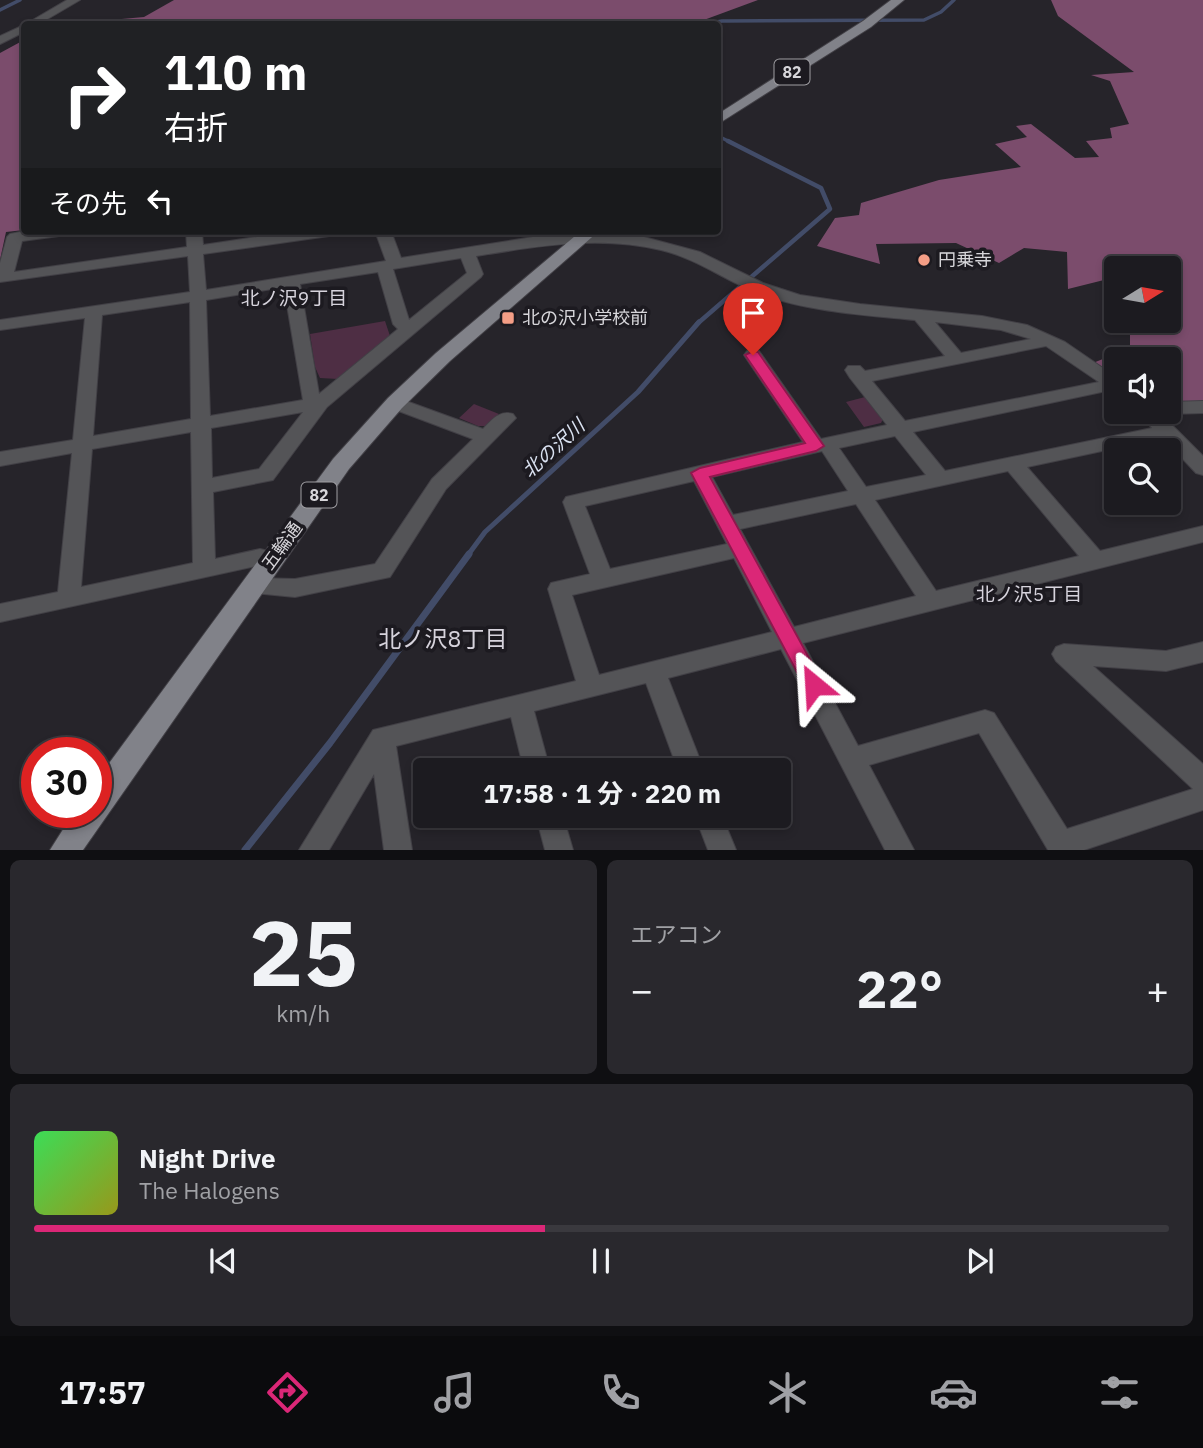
<!DOCTYPE html>
<html lang="ja">
<meta charset="utf-8">
<style>
body{margin:0;font-family:"IBM Plex Sans","Noto Sans JP",sans-serif;background:#29282d;color:#f1f3f6;height:100vh;display:flex;flex-direction:column;font-size:26px;white-space:nowrap}
*{box-sizing:border-box;margin:0}
p{font-size:23px;color:#a0a1a5}
.icon{flex:none;width:38px;height:38px;fill:none;stroke:currentColor;stroke-width:2;stroke-linecap:round;stroke-linejoin:round}
.map{position:relative;height:850px;overflow:hidden}
.drawer{display:flex;flex-direction:column;gap:10px;padding:10px;background:#0f0f12;flex:1}
.drawer>*{flex:none}
.banner{position:absolute;left:21px;top:21px;width:700px;height:214px;border-radius:7px;box-shadow:0 4px 10px #0003,0 0 0 2px #3a393e;background:#202124;color:#fff;overflow:hidden}
.needle{width:46px;rotate:79deg}
.fabs{position:absolute;left:1104px;top:256px;display:grid;gap:14px}
.fabs a{display:grid;place-items:center;width:77px;height:77px;border-radius:7px;background:#1c1b20;box-shadow:0 4px 10px #0003,0 0 0 2px #3a393e;font-size:35px}
.speed{position:absolute;left:21px;top:737px;display:flex;gap:14px;font-size:35px;font-weight:700;text-align:center}
.speed>*{display:grid;place-content:center;width:91px;height:91px;border-radius:50%;background:#1c1b20;box-shadow:0 4px 10px #0003,0 0 0 2px #3a393e;line-height:1}
.speed .limit{border:10px solid #d22;background:#fff;color:#111}
.pin{position:absolute;display:grid;place-items:center;width:60px;height:60px;color:#fff;margin:-72px -30px;border-radius:50% 50% 50% 0;rotate:-45deg;box-shadow:0 0 7px #0007}
.pin .icon{rotate:45deg}
.me{position:absolute;width:77px;margin:-38px;rotate:333deg;stroke-linejoin:round;filter:drop-shadow(0 0 5px #0008)}
.turn{display:flex;align-items:center;gap:24px;height:147px;padding:0 28px;font-size:32px}
.turn .icon{width:91px;height:91px;stroke-width:2.5}
.turn b{display:block;font-size:49px;line-height:60px}
.then{display:flex;align-items:center;height:66px;padding:0 28px;background:#0003;gap:14px;font-size:26px}
.big{font-size:52px;font-weight:700;line-height:1.1}
.drawer .tile{flex:1;display:flex;flex-direction:column;justify-content:center;gap:10px;min-width:0;padding:0 24px;border-radius:10px;background:#29282d}
.drawer .dial{align-items:center;gap:0}
.dial b{font-size:91px;line-height:1}
.song{display:flex;align-items:center;gap:21px}
.cover{width:84px;height:84px;border-radius:10px;background:linear-gradient(135deg,hsl(130 70% 55%),hsl(60 70% 35%))}
.played{height:7px;border-radius:4px;background:linear-gradient(90deg,#db2777 45%,#3a393e 45%)}
.keys{display:flex;justify-content:space-around;direction:ltr}
.heat{display:flex;justify-content:space-between;align-items:center;font-size:38px;direction:ltr}
.drawer .tiles{flex:1;display:grid;gap:10px;grid-template-columns:1fr 1fr}
.tile:last-child{grid-column:span 2}
.trip{position:absolute;left:413px;top:758px;width:378px;height:70px;border-radius:7px;background:#1c1b20;box-shadow:0 4px 10px #0003,0 0 0 2px #3a393e;font-weight:700;line-height:70px;text-align:center}
.dock{display:flex;height:112px;justify-content:space-around;align-items:center;background:#0b0b0d;color:#a0a1a5}
.dock .icon{width:49px;height:49px}
.dock .on{color:#db2777}
.dock b{font-size:32px;color:#f1f3f6}
.map>svg:first-child{display:block}
</style>
<div class="map">
<svg width="1203" height="850" viewBox="0 0 1203 850">
<rect width="100%" height="100%" fill="#26242a"/>
<path fill="#4e2e44" d="M385 321 390 336 338 379 320 378 315 367 310 334Z
M865 397 883 419 881 423 864 427 846 402Z
M474 404 499 414 486 426H478L459 418Z"/>
<path fill="#7b4c6c" d="M174 0H758L693 24H66L144 17Z
M1051 0H1203V402L1169 405V359H1116V379L1093 363 1130 348V323L1127 320H1169V296L1177 294 1169 288V268H1116V277L1068 289 1067 252 1024 248 999 263 956 243 876 244 880 264 817 246 835 218 859 215 861 203 939 180 1021 167 995 144 1027 137 1016 126 1031 124 1075 158 1099 157 1086 141 1112 138 1110 128 1129 124 1110 81 1091 75 1134 72 1058 16Z
M24 40V230L6 232 0 260V53Z"/>
<g fill="none" stroke-linecap="round" stroke-linejoin="round">
<path stroke="#424c68" stroke-width="3.5" d="M0 10 20 0
M705 24 722 21 924 20 941 12 954 0
M718 136 732 143"/>
<path stroke="#424c68" stroke-width="4.5" d="M697 324 830 209 821 188 728 141"/>
<path stroke="#424c68" stroke-width="5" d="M468 555 485 532 638 392 699 322"/>
<path stroke="#424c68" stroke-width="7" d="M245 850 330 743 469 554"/>
<defs>
<path id="street" d="M67 0H80L39 24H26Z
M24 25V32L0 44V36Z
M25 231H67L59 236 22 241 14 272 187 247 186 231H202L203 245 297 231H337L329 236 203 254 206 290 386 261 375 231H391L401 258 558 233 644 237 700 252 763 283 800 295 860 304 982 316 1027 325 1065 342 1116 377V392L1111 390 913 432 945 471 1152 428 1138 411H1158L1203 456V475L1196 473 1163 438 1027 467 1100 551 1203 526V542L803 643 858 746 985 710 994 713 1067 829 1193 789 1056 661 1052 654 1056 647 1064 644 1166 651 1203 642V662L1166 671 1093 666 1203 764V810L1084 850H1048L979 733 869 765 914 850H885L781 649 668 678 704 770H678L646 683 534 711 550 770H524L511 717 396 746 412 850H384L374 774 329 850H299L373 730 576 681 548 589 551 583 590 574 563 502 566 497 803 442 744 355 747 351H759L821 439 887 425 850 378 845 370 848 366H860L865 371 945 356 915 320C865 315 811 312 763 295 728 283 699 259 661 250 599 235 538 246 476 256L483 274 481 277 327 407 273 480 213 492 215 559 260 549 280 554 283 560 280 566 272 568 260 565 0 622V604L58 592 72 453 0 466V452L73 440 85 318 0 330V320L190 292 188 256 0 282V263L7 237 10 234ZM461 258 467 273 409 320 393 269ZM378 272 393 324 398 329 319 394 300 284ZM284 287 303 400 210 416 206 300ZM190 302 191 419 93 436 102 315ZM935 322 1001 330 1031 339 961 353ZM1046 346 1099 382 905 421 872 381ZM303 412 259 469 212 478 211 428ZM191 432 193 563 81 587 92 449ZM895 436 926 475 866 487 839 448ZM822 451 848 491 733 515 712 477ZM1008 471 1079 556 936 591 875 500ZM694 481 727 544 610 569 585 506ZM856 504 916 596 794 627 740 529ZM734 558 772 632 599 675 572 595Z
M395 397 483 429C492 420 499 410 513 414L516 418 446 489 390 577 295 597 245 592 242 586 245 580 253 578 295 579 375 564 432 479 473 439 388 407 386 403 388 399Z
M1203 401V413L1169 414 1162 411H1169V402Z
M536 816H563L573 850H545Z
M695 816H722L736 850H708Z"/>
<path id="primary" d="M891 0H904L871 27 718 124V114L863 21Z
M581 231H599L450 361 402 408 349 469 83 850H50L74 812H96V781L333 459 388 398 436 353Z"/>
</defs>
<use href="#street" stroke="#424046" stroke-width="2"/>
<use href="#primary" stroke="#424046" stroke-width="2"/>
<use href="#street" fill="#545457" fill-rule="evenodd"/>
<use href="#primary" fill="#818289" fill-rule="evenodd"/>
</g>
<path fill="#db2777" stroke="#8e194d" stroke-width="2" d="M753 351 758 352 824 446 816 451 710 477 824 685 821 691 814 694 807 691 691 473 700 468 805 443 745 355Z"/>
<g fill="#f49e86" stroke="#1c1a20" stroke-width="2.5">
<circle cx="924" cy="260" r="7"/>
<rect x="501" y="311" width="14" height="14" rx="3.5"/>
</g>
<g text-anchor="middle" stroke-width="7" stroke-linejoin="round" paint-order="stroke">
<g fill="#1c1a20" stroke="#9f9ea2" stroke-width="2">
<rect x="774.5" y="59.5" width="35" height="25" rx="5"/>
<rect x="301.5" y="482.5" width="35" height="25" rx="5"/>
</g>
<g font-size="16" font-weight="bold" fill="#d7d6da">
<text x="792" y="78">82</text>
<text x="319" y="501">82</text>
</g>
<g font-size="18" fill="#d7d6da" stroke="#1c1a20" text-anchor="start">
<text x="938" y="266">円乗寺</text>
<text x="522" y="324">北の沢小学校前</text>
</g>
<g font-size="18" fill="#d7d6da" stroke="#1c1a20">
<text transform="translate(282 546) rotate(-54)" y="6">五輪通</text>
</g>
<g font-size="19" fill="#d6d3dc" stroke="#1c1a20">
<text x="294" y="305">北ノ沢9丁目</text>
<text x="1029" y="601">北ノ沢5丁目</text>
</g>
<g font-size="19" font-style="italic" fill="#dbe3f2" stroke="#1c1a20">
<text transform="translate(553 448) rotate(-42)" y="7">北の沢川</text>
</g>
<g font-size="23" fill="#d6d3dc" stroke="#1c1a20">
<text x="443" y="647">北ノ沢8丁目</text>
</g>
</g>
</svg>
<div class="fabs">
<a><svg class="needle" viewBox="-14 -14 28 28"><path d="M0-13l5 13h-10z" fill="#e53935"/><path d="M0 13l5-13h-10z" fill="#a0a1a5"/></svg></a>
<a><svg class="icon" aria-label="sound" viewBox="0 0 24 24"><path d="M4 9h4l5-4v14l-5-4H4zM17 9q2 3 0 6"/></svg></a>
<a><svg class="icon" aria-label="search" viewBox="0 0 24 24"><circle cx="10" cy="10" r="6"/><path d="M15 15l6 6"/></svg></a>
</div>
<div class="speed"><div class="limit">30</div></div>
<div class="pin" style="left:753px;top:355px;background:#d93025"><svg class="icon" aria-label="arrive" viewBox="0 0 24 24"><path d="M6 21V4h12l-3 4 3 4H6"/></svg></div>
<svg class="me" style="left:814px;top:685px" viewBox="-20 -20 40 40"><path d="M0-17L14 15 0 8-14 15z" fill="#db2777" stroke="#fff" stroke-width="4"/></svg>
<div class="trip">17:58 · 1 分 · 220 m</div>
<div class="banner">
<div class="turn"><svg class="icon" aria-label="right" viewBox="0 0 24 24"><path d="M7 20v-9h11M14 6l5 5-5 5"/></svg><div><b>110 m</b>右折</div></div>
<div class="then">その先<svg class="icon" aria-label="left" viewBox="0 0 24 24"><path d="M17 20v-9H6M10 6l-5 5 5 5"/></svg></div>
</div>
</div>
<section class="drawer">
<div class="tiles">
<div class="tile dial"><b>25</b><p>km/h</p></div>
<div class="tile"><p>エアコン</p>
<div class="heat"><a>−</a><b class="big">22°</b><a>+</a></div>
</div>
<div class="tile">
<div class="song"><i class="cover"></i><div><b>Night Drive</b><p>The Halogens</p></div></div>
<div class="played"></div>
<div class="keys"><svg class="icon" aria-label="previous" viewBox="0 0 24 24"><path d="M18 5L8 12l10 7zM5 5v14"/></svg><svg class="icon" aria-label="pause" viewBox="0 0 24 24"><path d="M8 5v14M16 5v14"/></svg><svg class="icon" aria-label="next" viewBox="0 0 24 24"><path d="M6 5l10 7-10 7zM19 5v14"/></svg></div>
</div>
</div>
</section>
<nav class="dock">
<b>17:57</b>
<svg class="icon on" aria-label="directions" viewBox="0 0 24 24"><path d="M12 3l9 9-9 9-9-9zM9 14v-3h6M13 9l2 2-2 2"/></svg>
<svg class="icon" aria-label="music" viewBox="0 0 24 24"><path d="M9 18V5l10-2v13"/><circle cx="6" cy="18" r="3"/><circle cx="16" cy="16" r="3"/></svg>
<svg class="icon" aria-label="phone" viewBox="0 0 24 24"><path d="M5 4h4l2 5-3 2q2 4 5 5l2-3 5 2v4C11 20 4 13 5 4z"/></svg>
<svg class="icon" aria-label="climate" viewBox="0 0 24 24"><path d="M12 3v18M4 7l16 10M4 17L20 7"/></svg>
<svg class="icon" aria-label="car" viewBox="0 0 24 24"><path d="M5 17H2v-5l4-1 3-4h7l3 4 3 1v5h-3M9 17h6M6 11h13"/><circle cx="7" cy="17" r="2"/><circle cx="17" cy="17" r="2"/></svg>
<svg class="icon" aria-label="filters" viewBox="0 0 24 24"><path d="M4 7h16M4 17h16"/><circle cx="9" cy="7" r="2"/><circle cx="15" cy="17" r="2"/></svg>
</nav>
